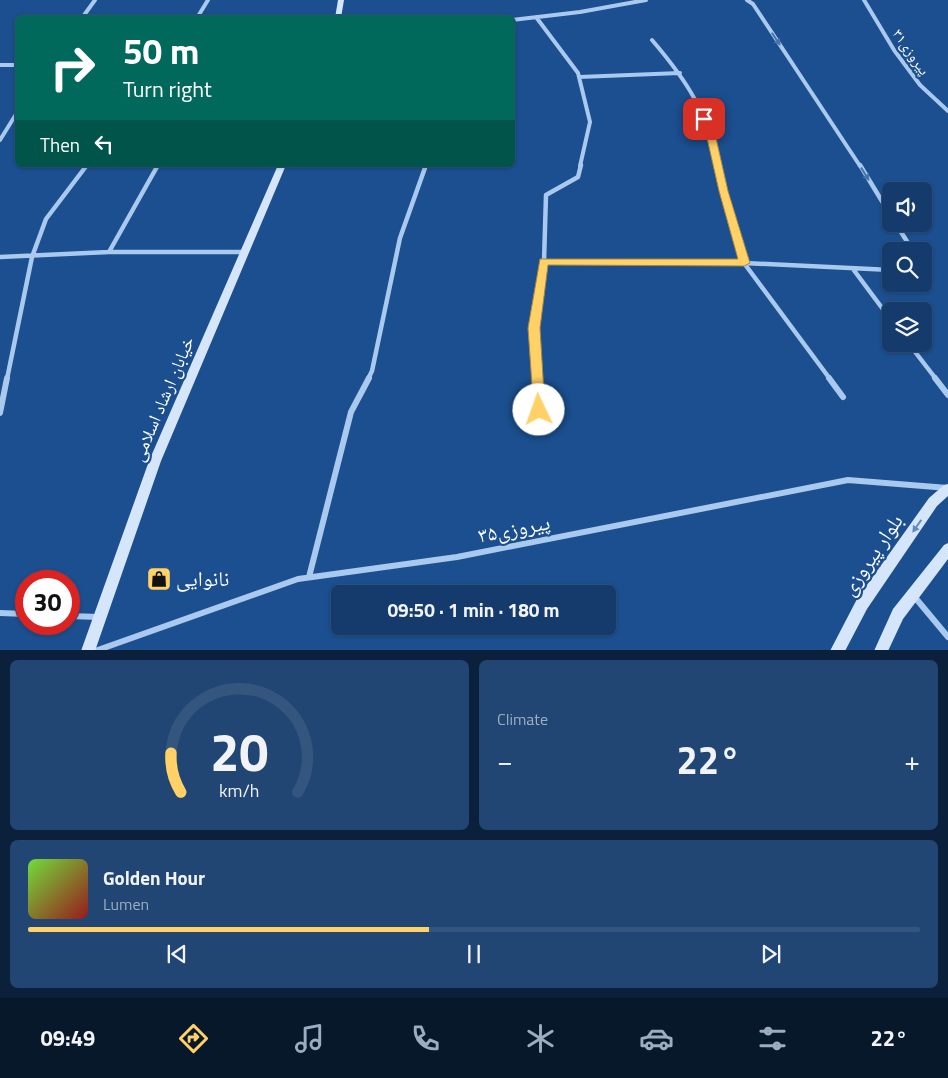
<!DOCTYPE html>
<meta charset="utf-8">
<style>
body{margin:0;font-family:"Titillium Web","Noto Naskh Arabic",sans-serif;background:#214673;color:#f1f3f6;height:100vh;display:flex;flex-direction:column;font-size:19px;white-space:nowrap}
*{box-sizing:border-box;margin:0}
p{font-size:16px;color:#9dadc1}
.icon{flex:none;width:28px;height:28px;fill:none;stroke:currentColor;stroke-width:2;stroke-linecap:round;stroke-linejoin:round}
.map{position:relative;height:650px;overflow:hidden}
.details{display:flex;flex-direction:column;gap:10px;padding:10px;background:#0b203b;flex:1}
.details>*{flex:none}
.top-card{position:absolute;left:15px;top:15px;width:500px;height:152px;border-radius:8px;box-shadow:0 1px 4px #0004,0 0 0 1px #33557e;background:#00695c;color:#fff;overflow:hidden}
.buttons{position:absolute;left:882px;top:182px;display:grid;gap:10px}
.buttons a{display:grid;place-items:center;width:50px;height:50px;border-radius:8px;background:#143b6b;box-shadow:0 1px 4px #0004,0 0 0 1px #33557e;font-size:25px}
.speed{position:absolute;left:15px;top:570px;display:flex;gap:10px;font-size:25px;font-weight:700;text-align:center}
.speed>*{display:grid;place-content:center;width:65px;height:65px;border-radius:50%;background:#143b6b;box-shadow:0 1px 4px #0004,0 0 0 1px #33557e;line-height:1}
.speed .limit{border:8px solid #d22;background:#fff;color:#111}
.pin{position:absolute;display:grid;place-items:center;width:42px;height:42px;color:#fff;margin:-21px;border-radius:10px;box-shadow:0 2px 8px #0006}
.me{position:absolute;width:55px;margin:-28px;rotate:357deg;stroke-linejoin:round;filter:drop-shadow(0 0 4px #0008)}
.turn{display:flex;align-items:center;gap:18px;height:105px;padding:0 25px;font-size:22px}
.turn .icon{width:65px;height:65px;stroke-width:2.5}
.turn b{display:block;font-size:35px;line-height:42px}
.then{display:flex;align-items:center;height:48px;padding:0 25px;background:#0003;gap:10px;font-size:19px}
.big{font-size:38px;font-weight:700;line-height:1.1}
.details .tile{flex:1;display:flex;flex-direction:column;justify-content:center;gap:8px;min-width:0;padding:0 18px;border-radius:8px;background:#214673}
.details .dial{align-items:center;gap:0}
.dial svg{height:130px;overflow:visible;fill:none;stroke:#33557e;stroke-width:7;stroke-linecap:round;text-anchor:middle}
.dial text{fill:#f1f3f6;stroke:none}
.song{display:flex;align-items:center;gap:15px}
.cover{width:60px;height:60px;border-radius:8px;background:linear-gradient(135deg,hsl(100 70% 55%),hsl(0 70% 35%))}
.played{height:5px;border-radius:2px;background:linear-gradient(90deg,#ffd166 45%,#33557e 45%)}
.keys{display:flex;justify-content:space-around;direction:ltr}
.heat{display:flex;justify-content:space-between;align-items:center;font-size:28px;direction:ltr}
.details .tiles{flex:1;display:grid;gap:10px;grid-template-columns:1fr 1fr}
.tile:last-child{grid-column:span 2}
.trip{position:absolute;left:331px;top:585px;width:285px;height:50px;border-radius:8px;background:#143b6b;box-shadow:0 1px 4px #0004,0 0 0 1px #33557e;font-weight:700;line-height:50px;text-align:center}
.tabs{display:flex;height:80px;justify-content:space-around;align-items:center;background:#08182b;color:#9dadc1}
.tabs .icon{width:35px;height:35px}
.tabs .active{color:#ffd166}
.tabs b{font-size:22px;color:#f1f3f6}
.map>svg:first-child{display:block}
</style>
<div class="map">
<svg width="948" height="651" viewBox="0 0 948 651">
<rect width="100%" height="100%" fill="#1b4f8f"/>
<g fill="none" stroke-linecap="round" stroke-linejoin="round">
<path stroke="#a9c9ee" stroke-width="4" d="M747 0 753 4 860 166
M864 0 894 50 920 85 948 111
M536 17 578 73 590 122 580 166
M82 18 95 0
M197 18 208 0
M512 20 580 12 646 0
M652 40C688 82 707 112 718 166
M0 65H18
M579 77 680 73
M0 140 18 111"/>
<path stroke="#a9c9ee" stroke-width="4.5" d="M718 165 744 263 830 379
M860 165 891 216
M896 224 913 251
M109 252 158 165
M0 257 109 252H246
M544 262 744 263 891 270
M853 269 891 320
M909 344 936 379
M7 379 32 257 46 219 87 165
M368 379 372 371 400 238 426 165
M537 379 534 329 544 262 546 195 578 177 581 165"/>
<path stroke="#a9c9ee" stroke-width="6" d="M537 378 539 410
M829 378 843 397
M935 378 948 395
M0 413 7 378
M309 577 351 412 369 378
M913 595 948 637
M0 613 26 614
M69 616 99 617
M95 651 298 579 457 557 848 480 948 488"/>
<path fill="#d6e6fa" fill-rule="evenodd" d="M338 0H344L341 18H335Z
M278 165H286L161 461 95 651H81L149 461Z
M948 484V496L937 506 867 609 845 651H830L857 599 929 498 944 485Z
M948 543V559L903 619 888 651H874L893 609 944 545Z"/>
</g>
<defs><path id="oneway-solid" d="M-6-.8H1V-3.2L6.5 0L1 3.2V.8H-6Z" transform="scale(1.25)"/></defs>
<g fill="#4674ac">
<use href="#oneway-solid" transform="translate(776 39) rotate(56)"/>
<use href="#oneway-solid" transform="translate(865 174) rotate(58)"/>
</g>
<use fill="#668bba" href="#oneway-solid" transform="translate(917 526) rotate(125)"/>
<path fill="#ffd166" stroke="#a68842" d="M704 117 709 119 716 138 728 191 750 263 744 266 548 265 540 328 545 410 539 416 534 414 528 328 540 259H738L719 191 707 138 700 119Z"/>
<defs>
<symbol id="shop-square" viewBox="-11 -11 22 22"><rect x="-9" y="-9" width="18" height="18" rx="4" fill="#ffd166" stroke="#1b4f8f"/><path d="M-5-2.5h2.3a2.7 3.5 0 0 1 5.4 0H5L5.5 6h-11ZM-1.5-2.5h3a1.5 2.3 0 0 0-3 0Z" fill="#111"/></symbol>
</defs>
<g fill-rule="evenodd">
<use href="#shop-square" x="145" y="565" width="28" height="28"/>
</g>
<g text-anchor="middle" stroke-width="4.5" stroke-linejoin="round" paint-order="stroke">
<g font-size="15" fill="#fff" stroke="#1b4f8f">
<text transform="translate(911 52) rotate(55)" y="5">پیروزی۳۱</text>
</g>
<g font-size="18" fill="#fff" stroke="#1b4f8f">
<text transform="translate(163 399) rotate(-67)" y="6">خیابان ارشاد اسلامی</text>
</g>
<g font-size="21" fill="#fff" stroke="#1b4f8f">
<text transform="translate(514 529) rotate(-11)" y="7">پیروزی۳۵</text>
<text transform="translate(872 555) rotate(-56)" y="7">بلوار پیروزی</text>
</g>
<g font-size="21" fill="#fff" stroke="#1b4f8f" text-anchor="start">
<text x="176" y="586">نانوایی</text>
</g>
</g>
</svg>
<div class="buttons">
<a><svg class="icon" aria-label="sound" viewBox="0 0 24 24"><path d="M4 9h4l5-4v14l-5-4H4zM17 9q2 3 0 6"/></svg></a>
<a><svg class="icon" aria-label="search" viewBox="0 0 24 24"><circle cx="10" cy="10" r="6"/><path d="M15 15l6 6"/></svg></a>
<a><svg class="icon" aria-label="layers" viewBox="0 0 24 24"><path d="M12 4l9 5-9 5-9-5zM3 14l9 5 9-5"/></svg></a>
</div>
<div class="speed"><div class="limit">30</div></div>
<div class="pin" style="left:704px;top:119px;background:#d93025"><svg class="icon" aria-label="arrive" viewBox="0 0 24 24"><path d="M6 21V4h12l-3 4 3 4H6"/></svg></div>
<svg class="me" style="left:539px;top:410px" viewBox="-20 -20 40 40"><circle r="19" fill="#fff"/><path d="M0-13L10 11 0 6-10 11z" fill="#ffd166"/></svg>
<div class="trip">09:50 · 1 min · 180 m</div>
<div class="top-card">
<div class="turn"><svg class="icon" aria-label="right" viewBox="0 0 24 24"><path d="M7 20v-9h11M14 6l5 5-5 5"/></svg><div><b>50 m</b>Turn right</div></div>
<div class="then">Then<svg class="icon" aria-label="left" viewBox="0 0 24 24"><path d="M17 20v-9H6M10 6l-5 5 5 5"/></svg></div>
</div>
</div>
<section class="details">
<div class="tiles">
<div class="tile dial"><svg viewBox="0 0 100 80">
<path d="M14 69A42 42 0 1 1 86 69"/>
<path d="M14 69A42 42 0 0 1 8 45" stroke="#ffd166"/>
<text x="50" y="56" font-size="32" font-weight="700">20</text>
<text x="50" y="72" font-size="11">km/h</text>
</svg></div>
<div class="tile"><p>Climate</p>
<div class="heat"><a>−</a><b class="big">22°</b><a>+</a></div>
</div>
<div class="tile">
<div class="song"><i class="cover"></i><div><b>Golden Hour</b><p>Lumen</p></div></div>
<div class="played"></div>
<div class="keys"><svg class="icon" aria-label="previous" viewBox="0 0 24 24"><path d="M18 5L8 12l10 7zM5 5v14"/></svg><svg class="icon" aria-label="pause" viewBox="0 0 24 24"><path d="M8 5v14M16 5v14"/></svg><svg class="icon" aria-label="next" viewBox="0 0 24 24"><path d="M6 5l10 7-10 7zM19 5v14"/></svg></div>
</div>
</div>
</section>
<nav class="tabs">
<b>09:49</b>
<svg class="icon active" aria-label="directions" viewBox="0 0 24 24"><path d="M12 3l9 9-9 9-9-9zM9 14v-3h6M13 9l2 2-2 2"/></svg>
<svg class="icon" aria-label="music" viewBox="0 0 24 24"><path d="M9 18V5l10-2v13"/><circle cx="6" cy="18" r="3"/><circle cx="16" cy="16" r="3"/></svg>
<svg class="icon" aria-label="phone" viewBox="0 0 24 24"><path d="M5 4h4l2 5-3 2q2 4 5 5l2-3 5 2v4C11 20 4 13 5 4z"/></svg>
<svg class="icon" aria-label="climate" viewBox="0 0 24 24"><path d="M12 3v18M4 7l16 10M4 17L20 7"/></svg>
<svg class="icon" aria-label="car" viewBox="0 0 24 24"><path d="M5 17H2v-5l4-1 3-4h7l3 4 3 1v5h-3M9 17h6M6 11h13"/><circle cx="7" cy="17" r="2"/><circle cx="17" cy="17" r="2"/></svg>
<svg class="icon" aria-label="filters" viewBox="0 0 24 24"><path d="M4 7h16M4 17h16"/><circle cx="9" cy="7" r="2"/><circle cx="15" cy="17" r="2"/></svg>
<b>22°</b>
</nav>
